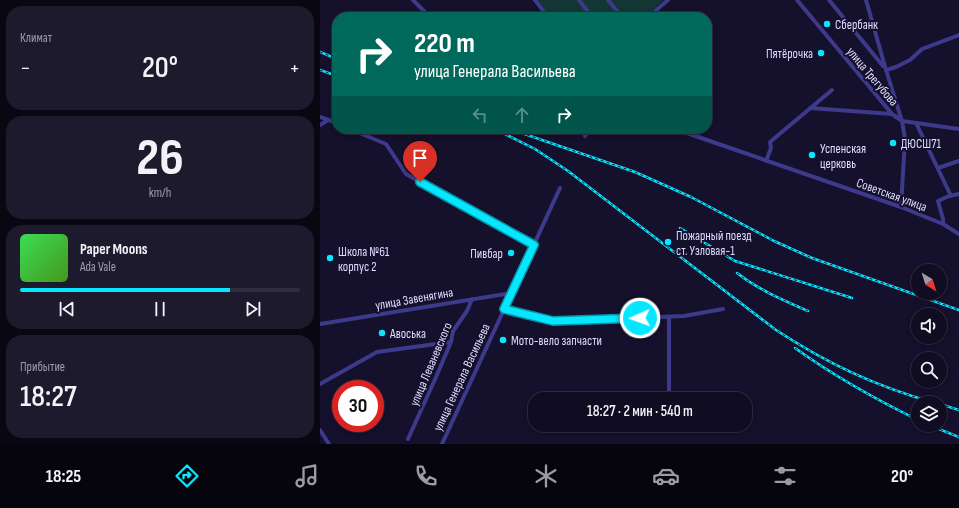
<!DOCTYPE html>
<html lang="ru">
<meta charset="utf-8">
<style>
body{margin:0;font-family:"Sofia Sans Condensed",sans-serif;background:#1e1a2e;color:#f1f3f6;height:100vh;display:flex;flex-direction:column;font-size:15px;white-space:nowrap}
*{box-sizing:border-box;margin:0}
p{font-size:13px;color:#9c9ba5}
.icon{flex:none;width:22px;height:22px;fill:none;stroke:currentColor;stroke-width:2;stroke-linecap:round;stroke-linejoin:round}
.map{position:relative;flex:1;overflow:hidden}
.sheet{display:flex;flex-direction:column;gap:6px;padding:6px;background:#090712;width:320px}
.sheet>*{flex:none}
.guide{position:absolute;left:12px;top:12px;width:380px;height:122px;border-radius:16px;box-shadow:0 2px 6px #0003,0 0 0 1px #302c3f;background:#00695c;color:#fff;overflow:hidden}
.needle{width:26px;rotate:142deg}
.fabs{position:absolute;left:591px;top:264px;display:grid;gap:8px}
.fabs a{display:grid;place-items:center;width:36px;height:36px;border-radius:50%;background:#100c21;box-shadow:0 2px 6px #0003,0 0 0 1px #302c3f;font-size:20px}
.speed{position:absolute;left:12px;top:380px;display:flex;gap:8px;font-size:20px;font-weight:700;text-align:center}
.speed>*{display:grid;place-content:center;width:52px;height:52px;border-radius:50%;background:#100c21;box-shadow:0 2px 6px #0003,0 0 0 1px #302c3f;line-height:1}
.speed .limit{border:6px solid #d22;background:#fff;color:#111}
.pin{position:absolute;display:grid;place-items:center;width:34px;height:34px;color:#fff;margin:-41px -17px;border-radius:50% 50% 50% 0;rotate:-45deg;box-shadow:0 0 4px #0007}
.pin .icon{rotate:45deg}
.me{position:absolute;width:44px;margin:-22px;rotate:268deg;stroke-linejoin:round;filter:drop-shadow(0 0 3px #0008)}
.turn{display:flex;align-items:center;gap:14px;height:84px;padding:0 16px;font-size:18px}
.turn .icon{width:52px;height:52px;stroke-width:2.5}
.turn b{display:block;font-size:28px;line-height:34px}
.lanes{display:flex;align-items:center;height:38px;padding:0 16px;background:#0003;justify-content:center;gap:20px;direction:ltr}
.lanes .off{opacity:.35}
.big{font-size:30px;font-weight:600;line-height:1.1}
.sheet .tile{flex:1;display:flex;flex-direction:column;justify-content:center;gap:6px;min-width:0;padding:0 14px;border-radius:16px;background:#1e1a2e}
.sheet .dial{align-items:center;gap:0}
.dial b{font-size:52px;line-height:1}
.song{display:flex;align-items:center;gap:12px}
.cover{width:48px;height:48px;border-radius:6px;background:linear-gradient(135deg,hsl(130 70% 55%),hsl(100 70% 35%))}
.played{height:4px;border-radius:2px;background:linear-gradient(90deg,#07e6ff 75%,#302c3f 75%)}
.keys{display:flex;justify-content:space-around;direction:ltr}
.heat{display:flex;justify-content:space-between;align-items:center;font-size:22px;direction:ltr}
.trip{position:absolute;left:208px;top:392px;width:224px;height:40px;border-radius:16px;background:#100c21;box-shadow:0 2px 6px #0003,0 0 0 1px #302c3f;font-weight:600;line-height:40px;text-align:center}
.tab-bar{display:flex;height:64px;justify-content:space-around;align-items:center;background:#06050d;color:#9c9ba5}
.tab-bar .icon{width:28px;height:28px}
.tab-bar .selected{color:#07e6ff}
.tab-bar b{font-size:18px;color:#f1f3f6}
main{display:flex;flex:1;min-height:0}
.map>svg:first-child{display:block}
</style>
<main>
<section class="sheet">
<div class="tile"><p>Климат</p>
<div class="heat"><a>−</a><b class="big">20°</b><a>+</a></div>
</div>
<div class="tile dial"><b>26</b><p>km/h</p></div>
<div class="tile">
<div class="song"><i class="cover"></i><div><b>Paper Moons</b><p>Ada Vale</p></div></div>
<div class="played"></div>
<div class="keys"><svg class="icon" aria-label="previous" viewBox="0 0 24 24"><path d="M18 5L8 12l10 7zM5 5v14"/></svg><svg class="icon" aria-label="pause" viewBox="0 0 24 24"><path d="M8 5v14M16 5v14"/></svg><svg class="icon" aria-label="next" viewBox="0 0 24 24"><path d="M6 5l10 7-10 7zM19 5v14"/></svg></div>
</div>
<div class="tile"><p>Прибытие</p><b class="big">18:27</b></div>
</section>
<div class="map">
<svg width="639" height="444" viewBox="0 0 639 444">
<rect width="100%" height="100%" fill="#15102c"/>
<path fill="#133635" d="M217 0H344L324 17H231Z"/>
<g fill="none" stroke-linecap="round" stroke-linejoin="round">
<path stroke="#3d3a8c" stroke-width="4" d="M93 0 110 17
M215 0 228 17
M259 0 272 17
M288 0 302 17
M477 0 572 114 582 121 639 129
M509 0 563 66
M546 0 566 70 582 121 585 139 581 207
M328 17 348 0
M566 70 576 67 590 60 602 49 639 35
M490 108 572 114
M0 117 17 123
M596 123 631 196
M0 125 8 120
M30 129 66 144 86 174 214 245
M355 129 581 207 623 224 639 234
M265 136 271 129
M446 161 451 148 450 142 512 90
M618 168 639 161
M623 224V219L618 201 629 196 639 194
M184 309 233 321 364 316 403 309
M0 324 191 293
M0 384 57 352 131 342
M349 399V317
M0 430 9 444
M88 439 116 377 131 342 133 331 147 311 152 299
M122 444 240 188"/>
<defs>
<path id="rail" d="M0 52 17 59
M0 70 17 76
M175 129 215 149 248 171 456 330C508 364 555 386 615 403
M190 129 315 172 371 197 454 241 492 258 639 310
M360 228 415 261 532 298
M417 273C439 290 463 300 488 311
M475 348C514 376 555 399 598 420
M620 404 639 410
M609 425 639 437"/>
</defs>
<use href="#rail" stroke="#07e6ff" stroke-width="2.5"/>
<use href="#rail" stroke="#15102c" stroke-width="1" stroke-dasharray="3" stroke-linecap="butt"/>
</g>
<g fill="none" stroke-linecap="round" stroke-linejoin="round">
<defs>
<path id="route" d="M100 182 214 245 184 309 233 321 320 318"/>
</defs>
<use href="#route" stroke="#0596a6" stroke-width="10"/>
<use href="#route" stroke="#07e6ff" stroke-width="7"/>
</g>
<g fill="#07e6ff" stroke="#15102c" stroke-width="1.5">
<circle cx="507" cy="24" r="4"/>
<circle cx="501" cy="53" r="4"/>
<circle cx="573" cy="143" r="4"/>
<circle cx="492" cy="155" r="4"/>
<circle cx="348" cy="242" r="4"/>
<circle cx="191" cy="253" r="4"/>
<circle cx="10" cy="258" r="4"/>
<circle cx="62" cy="333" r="4"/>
<circle cx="183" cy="340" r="4"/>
</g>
<g text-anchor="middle" stroke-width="4" stroke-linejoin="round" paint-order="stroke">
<g font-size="13" fill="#dfdbff" stroke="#15102c" text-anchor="start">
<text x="515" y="29">Сбербанк</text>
<text x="493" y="58" text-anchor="end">Пятёрочка</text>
<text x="581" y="148">ДЮСШ71</text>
<text x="500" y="153">Успенская<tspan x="500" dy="15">церковь</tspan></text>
<text x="356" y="240">Пожарный поезд<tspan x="356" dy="15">ст. Узловая-1</tspan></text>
<text x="18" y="256">Школа №61<tspan x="18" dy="15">корпус 2</tspan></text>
<text x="183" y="258" text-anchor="end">Пивбар</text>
<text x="70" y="338">Авоська</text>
<text x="191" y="345">Мото-вело запчасти</text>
</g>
<g font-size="13" fill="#dfdbff" stroke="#15102c">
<text transform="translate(553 76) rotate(50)" y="5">улица Трегубова</text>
<text transform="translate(572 194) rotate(20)" y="5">Советская улица</text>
<text transform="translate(94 298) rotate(-10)" y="5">улица Завенягина</text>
<text transform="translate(110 364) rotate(-67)" y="5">улица Леваневского</text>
<text transform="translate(141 377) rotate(-65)" y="5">улица Генерала Васильева</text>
</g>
</g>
</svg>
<div class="fabs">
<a><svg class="needle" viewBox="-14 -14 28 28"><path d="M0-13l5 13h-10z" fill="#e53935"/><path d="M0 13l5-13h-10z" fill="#9c9ba5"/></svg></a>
<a><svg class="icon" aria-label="sound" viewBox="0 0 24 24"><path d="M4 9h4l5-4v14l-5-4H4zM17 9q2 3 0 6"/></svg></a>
<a><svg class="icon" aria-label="search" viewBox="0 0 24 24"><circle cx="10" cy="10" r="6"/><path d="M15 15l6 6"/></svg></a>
<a><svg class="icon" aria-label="layers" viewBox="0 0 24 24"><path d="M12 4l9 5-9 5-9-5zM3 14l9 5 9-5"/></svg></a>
</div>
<div class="speed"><div class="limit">30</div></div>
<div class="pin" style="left:100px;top:182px;background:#d93025"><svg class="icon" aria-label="arrive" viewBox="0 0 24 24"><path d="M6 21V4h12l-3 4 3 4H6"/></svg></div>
<svg class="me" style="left:320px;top:318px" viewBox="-20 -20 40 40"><circle r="17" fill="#07e6ff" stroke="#fff" stroke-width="3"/><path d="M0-11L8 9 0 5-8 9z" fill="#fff"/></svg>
<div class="trip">18:27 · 2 мин · 540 m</div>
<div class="guide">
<div class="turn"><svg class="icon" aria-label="right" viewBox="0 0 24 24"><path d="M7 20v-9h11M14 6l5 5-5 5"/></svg><div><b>220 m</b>улица Генерала Васильева</div></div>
<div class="lanes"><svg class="icon off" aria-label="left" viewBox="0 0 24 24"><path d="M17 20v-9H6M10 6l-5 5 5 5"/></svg><svg class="icon off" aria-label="ahead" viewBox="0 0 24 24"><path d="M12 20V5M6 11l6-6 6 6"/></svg><svg class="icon" aria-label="right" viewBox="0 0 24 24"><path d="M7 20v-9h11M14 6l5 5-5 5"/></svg></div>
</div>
</div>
</main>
<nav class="tab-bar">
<b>18:25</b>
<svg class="icon selected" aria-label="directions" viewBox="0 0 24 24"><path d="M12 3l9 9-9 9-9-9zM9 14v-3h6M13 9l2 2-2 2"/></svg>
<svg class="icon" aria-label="music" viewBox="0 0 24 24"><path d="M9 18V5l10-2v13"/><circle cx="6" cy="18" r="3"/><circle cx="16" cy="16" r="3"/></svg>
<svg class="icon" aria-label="phone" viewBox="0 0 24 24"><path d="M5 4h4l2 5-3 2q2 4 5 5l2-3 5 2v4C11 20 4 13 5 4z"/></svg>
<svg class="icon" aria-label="climate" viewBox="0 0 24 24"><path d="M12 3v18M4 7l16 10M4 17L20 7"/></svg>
<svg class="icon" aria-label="car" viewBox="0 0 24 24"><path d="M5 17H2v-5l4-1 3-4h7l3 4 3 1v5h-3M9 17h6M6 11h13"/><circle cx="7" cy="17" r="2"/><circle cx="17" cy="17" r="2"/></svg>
<svg class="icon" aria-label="filters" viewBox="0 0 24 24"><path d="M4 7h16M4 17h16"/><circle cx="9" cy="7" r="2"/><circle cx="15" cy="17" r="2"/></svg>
<b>20°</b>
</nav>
